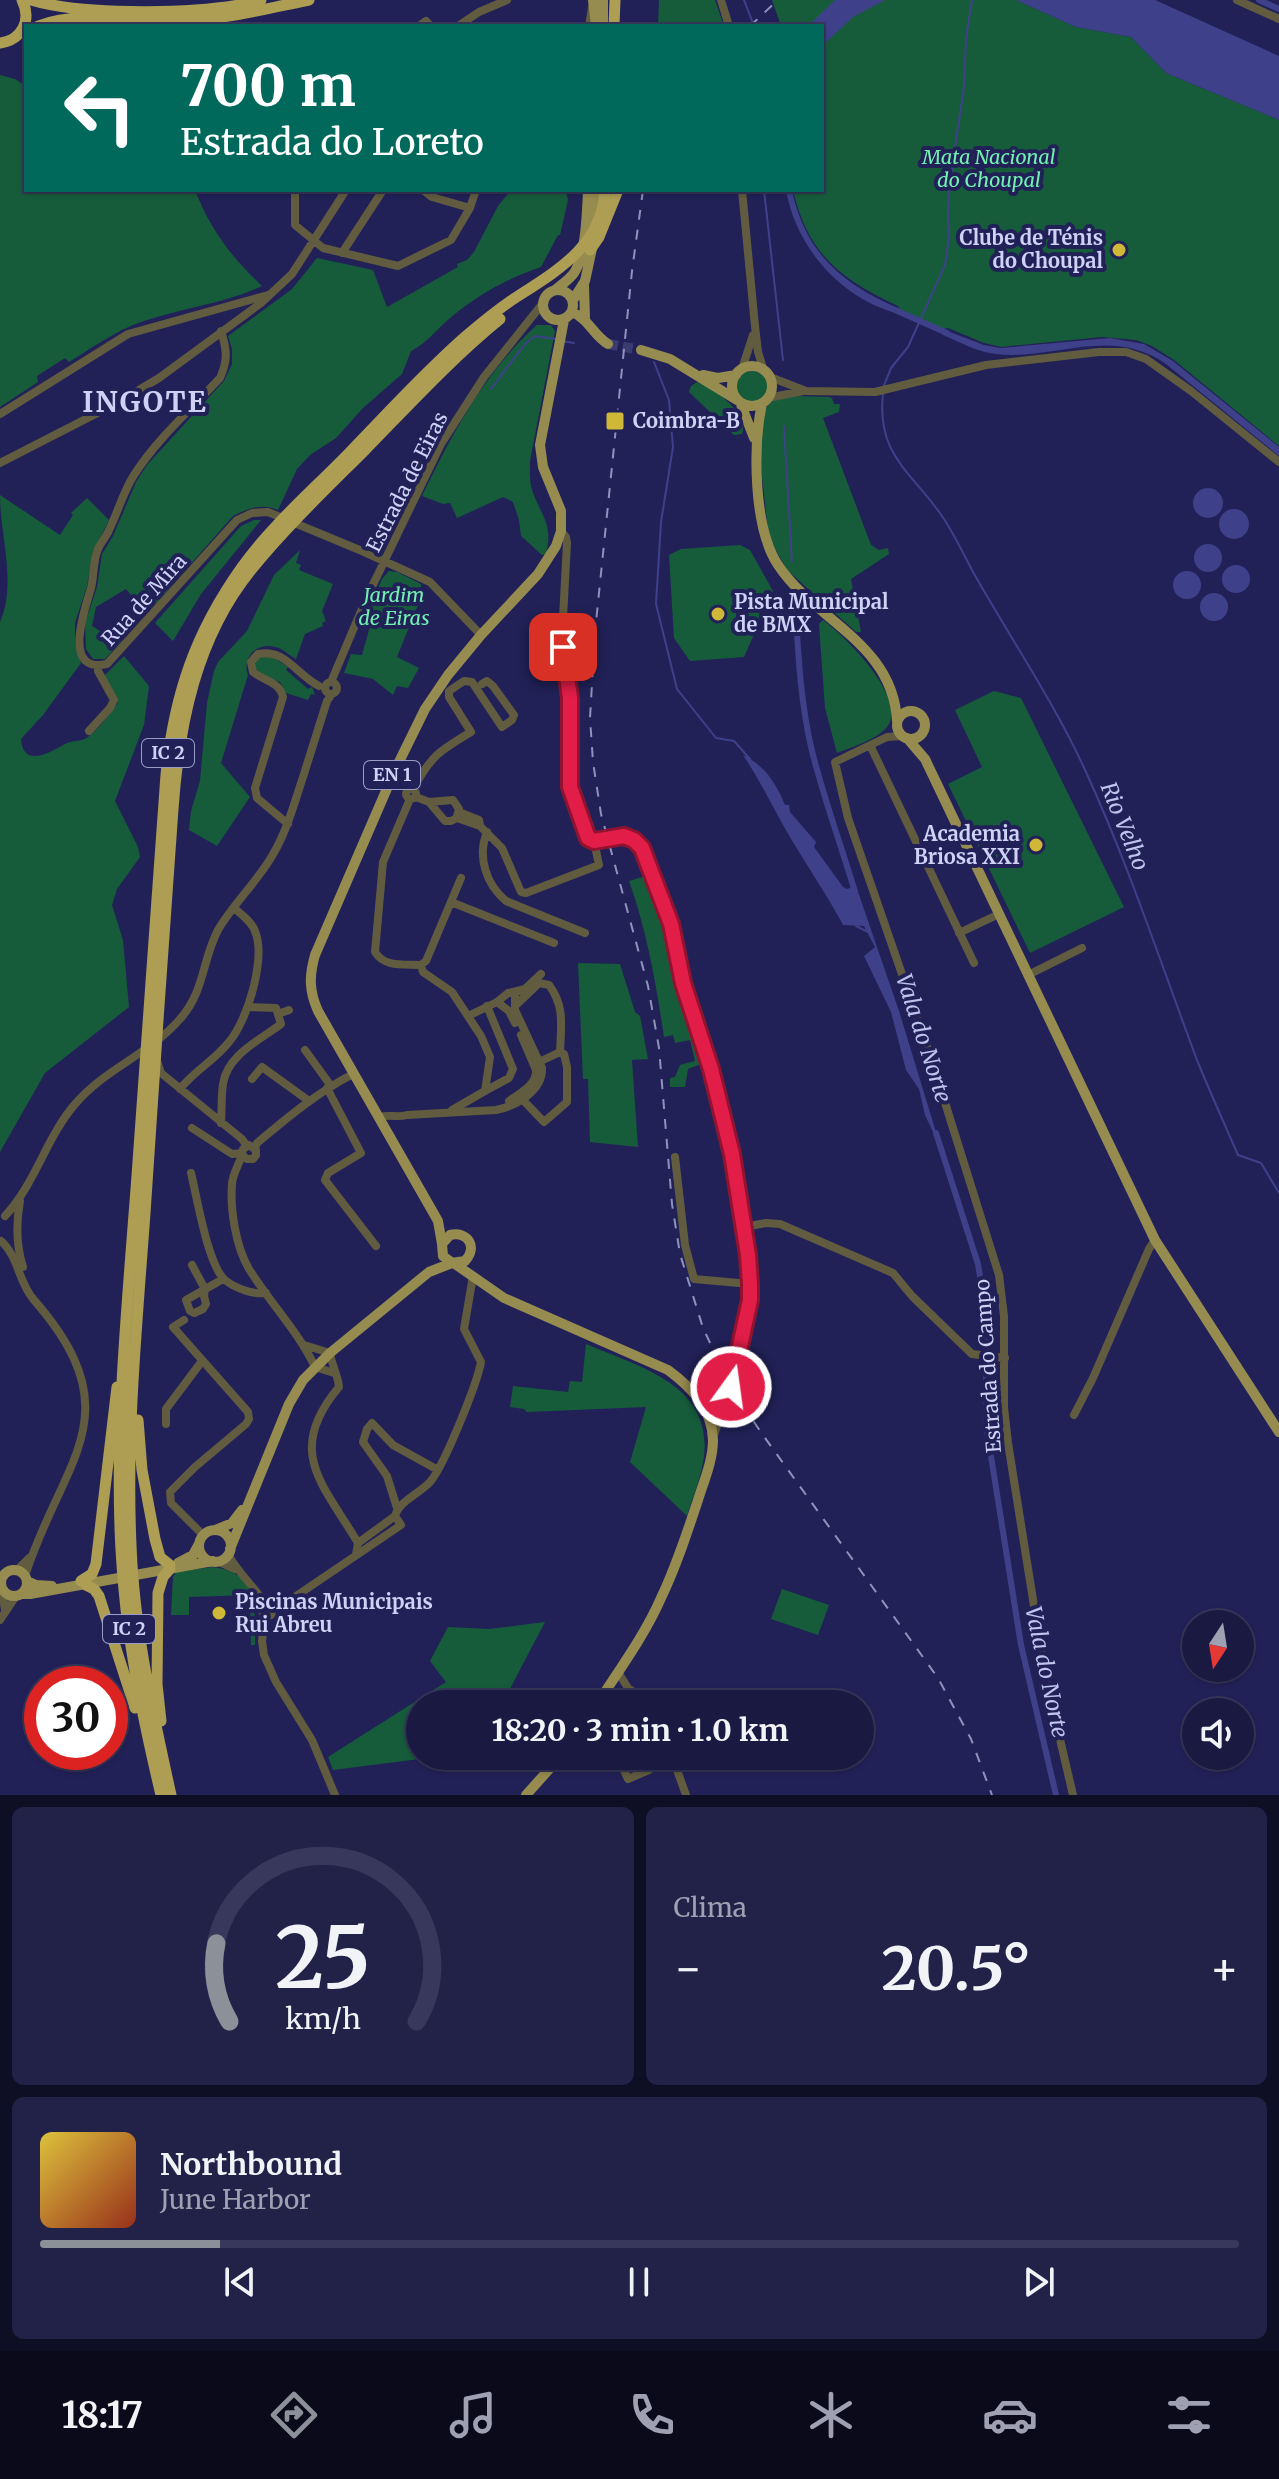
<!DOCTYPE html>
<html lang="pt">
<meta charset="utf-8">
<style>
body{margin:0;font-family:Merriweather,serif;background:#222249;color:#f1f3f6;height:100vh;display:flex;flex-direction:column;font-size:30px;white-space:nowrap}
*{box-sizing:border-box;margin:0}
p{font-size:26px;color:#9fa0b2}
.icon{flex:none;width:44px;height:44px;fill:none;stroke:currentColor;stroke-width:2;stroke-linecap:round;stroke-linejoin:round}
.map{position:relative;height:1795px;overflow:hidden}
.panel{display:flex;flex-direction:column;gap:12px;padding:12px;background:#0e0e24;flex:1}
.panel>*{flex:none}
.guide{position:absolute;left:24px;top:24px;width:800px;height:168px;border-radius:0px;box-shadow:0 2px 6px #0004,0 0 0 2px #37385b;background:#00695c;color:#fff;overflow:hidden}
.needle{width:52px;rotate:192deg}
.controls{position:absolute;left:1182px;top:1610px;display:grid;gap:16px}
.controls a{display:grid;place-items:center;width:72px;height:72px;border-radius:50%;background:#191942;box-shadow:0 2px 6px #0004,0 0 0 2px #37385b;font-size:40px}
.speed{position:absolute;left:24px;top:1666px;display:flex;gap:16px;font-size:40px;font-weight:700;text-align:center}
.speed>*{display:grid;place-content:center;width:104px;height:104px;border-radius:50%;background:#191942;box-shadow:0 2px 6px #0004,0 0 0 2px #37385b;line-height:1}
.speed .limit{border:12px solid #d22;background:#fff;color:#111}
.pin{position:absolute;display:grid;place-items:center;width:68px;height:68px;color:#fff;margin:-34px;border-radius:16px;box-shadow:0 4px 12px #0006}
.me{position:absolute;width:88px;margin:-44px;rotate:14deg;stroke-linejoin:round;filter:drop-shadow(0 0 6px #0008)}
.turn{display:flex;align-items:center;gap:28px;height:168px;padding:0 24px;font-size:36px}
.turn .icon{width:104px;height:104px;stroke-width:2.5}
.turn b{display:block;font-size:56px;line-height:68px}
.big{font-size:60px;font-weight:700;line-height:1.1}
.panel .tile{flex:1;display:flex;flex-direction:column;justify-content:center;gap:12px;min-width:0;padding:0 28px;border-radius:12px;background:#222249}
.panel .dial{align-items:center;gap:0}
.dial svg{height:208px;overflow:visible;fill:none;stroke:#37385b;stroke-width:7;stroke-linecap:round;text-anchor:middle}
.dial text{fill:#f1f3f6;stroke:none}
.song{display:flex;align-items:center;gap:24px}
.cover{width:96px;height:96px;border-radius:12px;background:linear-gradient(135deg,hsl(50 70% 55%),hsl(10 70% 35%))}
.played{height:8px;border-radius:4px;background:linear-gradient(90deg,#8c9099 15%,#37385b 15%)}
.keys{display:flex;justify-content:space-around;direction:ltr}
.heat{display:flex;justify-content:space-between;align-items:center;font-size:44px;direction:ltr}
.panel .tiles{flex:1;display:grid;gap:12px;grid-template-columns:1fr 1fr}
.tile:last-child{grid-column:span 2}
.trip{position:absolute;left:406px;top:1690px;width:468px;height:80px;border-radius:40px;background:#191942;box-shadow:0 2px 6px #0004,0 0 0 2px #37385b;font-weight:700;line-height:80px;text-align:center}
.menu{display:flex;height:128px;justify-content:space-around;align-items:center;background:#0a0a1a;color:#9fa0b2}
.menu .icon{width:56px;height:56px}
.menu .current{color:#8c9099}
.menu b{font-size:36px;color:#f1f3f6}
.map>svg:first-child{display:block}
</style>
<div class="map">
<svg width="1279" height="1795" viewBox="0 0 1279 1795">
<rect width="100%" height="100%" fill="#212158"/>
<path fill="#165c3b" d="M659 0H715L724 26H658Z
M772 0H1016L1076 27 1131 37 1166 73 1279 120V446L1174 360 1152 346 1136 340 1102 337 1001 347 984 343 948 328 942 329 901 311 898 306C841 279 808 255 793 190H822V26H781Z
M0 75 15 79 26 86V190H195C210 229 232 258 262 286 223 304 181 308 141 322 115 331 92 348 69 362L65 358 37 376 38 382 0 407Z
M511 190 566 192 568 200 560 235H558L541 267C508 278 475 296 449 319 436 330 427 343 411 351L402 374 363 408 336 438 310 455 297 469 278 510C262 503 249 508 233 516L152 608 136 601 126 589 96 607 92 626 108 636 119 632 125 638 105 659H93L86 649 85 623 97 587 102 554 113 536 136 482 147 465 224 381 232 364V349L228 336 292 289 317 258 373 270 387 307 458 267 457 264 467 260 474 252 498 206Z
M537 325H551L555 331 530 461C530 472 529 482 533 493 543 518 553 526 546 554L542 555 521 536 519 520 513 502 503 497 457 518 450 503 443 504 422 496C452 434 485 371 537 325Z
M736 387a16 16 0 1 1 32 0a16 16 0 1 1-32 0Z
M697 382C714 387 749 414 742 434L734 435 689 392 691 386Z
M796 396 829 397 832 398 834 404H840L839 412 823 418 871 545 879 550 888 548 889 554 851 579 861 632H856L788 571 769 539 760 459 764 410 772 401Z
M0 495 60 535 73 515 71 513 87 498 109 520 93 552 87 586 75 623V642L81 663 43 715 21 739C23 769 51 752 65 744 72 740 82 742 88 737 100 728 109 714 118 703L104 676 124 656 149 686 144 725 115 801 138 847 140 857 117 889 112 905 123 940 129 1007 45 1073 0 1152V622C17 582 0 537 0 495Z
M254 520H261L201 594 173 641 155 623 241 526Z
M740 545 750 550 773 591 744 657 690 661 674 638 669 555 681 549Z
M300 550 296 563 301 565 299 570 333 584 322 611 326 621 322 623 323 626 305 634 296 659C290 656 284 650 279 648 259 640 241 656 248 675L221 763 250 797 217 846 189 830 191 811 200 781 207 703 214 671 218 662 247 631 274 575Z
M389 571 397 572 421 584 422 595 397 657 419 668 408 688 397 686 393 695 373 679 344 673 351 654 362 655 371 623 364 620 382 579Z
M823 620C844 635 909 699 887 727 876 740 852 747 837 753L825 708 819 624Z
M265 655 274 658 288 667 286 670 308 689 312 687 315 695 311 694 308 700 286 693 280 682 263 676 256 669 255 663 259 658Z
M994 691 1021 698 1124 907 1030 953 948 784 982 767 955 710Z
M649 875C672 937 680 1002 704 1063L688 1069 685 1087H670V1078L675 1077 680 1065 695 1061 690 1040 675 1043 673 1035 664 1037C656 984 647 931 629 881Z
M578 963 620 964 635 1012 640 1016 648 1059 632 1060 638 1147 590 1142 588 1079H583Z
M586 1344C641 1368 717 1385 703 1463 700 1480 692 1499 687 1516L630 1462 646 1407 527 1412 524 1409 510 1407 513 1386 568 1392 570 1381 582 1382Z
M212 1567C259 1571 255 1610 255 1645H251L250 1595 189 1597V1615H171L173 1577 176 1572Z
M782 1589 829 1605 818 1635 771 1619Z
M545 1622 502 1704H420V1756H474V1758L435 1757 333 1770 328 1757 446 1682 430 1661 448 1627 489 1629Z"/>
<path fill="#3e418a" d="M835 0H885L853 17 822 46V26H809L810 24Z
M1016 0H1155L1279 56V120L1166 73 1131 37 1076 27Z
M786 190H792C805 253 843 285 900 309V314C842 300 796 248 786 190Z
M942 329 984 345 1001 348 1110 338 1144 344 1173 361 1279 447V456L1166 364C1110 325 1055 361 996 354 977 352 960 342 943 335L940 332Z
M1193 503a15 15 0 1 1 30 0a15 15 0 1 1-30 0Z
M1219 524a15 15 0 1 1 30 0a15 15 0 1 1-30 0Z
M1194 558a14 14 0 1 1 28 0a14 14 0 1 1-28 0Z
M1222 579a14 14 0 1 1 28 0a14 14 0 1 1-28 0Z
M1173 585a14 14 0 1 1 28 0a14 14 0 1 1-28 0Z
M1200 607a14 14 0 1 1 28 0a14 14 0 1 1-28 0Z
M743 755C764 765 776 783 785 805H789L790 812 816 842 814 847 843 887 847 889 856 886 899 1011 936 1132H933L925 1115 919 1089 906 1070 891 1012 864 956 875 947 864 926 843 925C826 893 805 863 787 832 772 806 760 780 743 755Z"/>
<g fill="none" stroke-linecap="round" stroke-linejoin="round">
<path stroke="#3e418a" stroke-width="2" d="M744 0 754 26
M764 190 783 360
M562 341 574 343
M654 362 669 400 673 447 661 522 656 604 677 689 716 738 734 741 750 759
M883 388 891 368 908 347 945 265 949 237 948 210 950 181 964 87 966 39 972 0
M491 389 525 344 535 336 556 339
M883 394C876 457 914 473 944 519 955 536 964 555 973 572 1011 639 1054 702 1086 772 1129 866 1161 964 1197 1060 1210 1092 1224 1123 1238 1155L1261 1163 1279 1193
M784 426 792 562
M856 926 868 932"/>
<path stroke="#3e418a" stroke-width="6" d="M1259 0 1279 9
M895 310 947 333
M795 599C798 650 800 701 812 751 824 799 841 845 855 892
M936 1133 978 1264 985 1307 987 1431 1021 1645 1056 1795"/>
<path stroke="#3b3c70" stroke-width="10" stroke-dasharray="10 5" stroke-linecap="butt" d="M608 344 641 350"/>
<path stroke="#615c3f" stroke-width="8" d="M721 0 729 26
M1237 0 1279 19
M419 26 426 21 431 26
M458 26 479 12 507 0
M589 26 592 7
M295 190V225L323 248 398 266 451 240 470 208 476 190
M423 190 432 197 470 208
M742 190 755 326 758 352 764 371
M342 253 383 190
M221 331C227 350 228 360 220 378 191 409 157 439 134 475 123 492 118 512 109 530 106 538 99 544 97 552 93 563 94 576 91 588 85 609 61 674 107 664L237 520 252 513 268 512 362 551 430 582 481 635
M742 369 753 335
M770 377 806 391 875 392 986 365 1099 352H1126L1146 359 1191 391 1279 462
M768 398 803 391
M0 414 128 334 268 295
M0 463 117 403 159 378 261 303 292 274 346 190
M325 688a6 6 0 1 1 12 0a6 6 0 1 1-12 0Z
M331 682 367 597 441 444 484 377 543 303
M89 731 110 708 114 700 98 671V666
M902 736 887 737 835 762 848 818 932 1061 999 1275 1004 1316V1407L1008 1443 1045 1675 1073 1795
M870 745 974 963
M390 780 410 789
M406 794a5 5 0 1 1 10 0a5 5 0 1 1-10 0Z
M413 789C431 756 439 751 471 732L449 697V691L464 681 472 682 502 727 512 720 514 715 493 686 487 681 482 684
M416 797 429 802 445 821H451L457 818 480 826
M410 799 383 862 375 952C385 968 404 964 421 965L426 961 461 878
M429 802 453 800 459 809 457 816
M459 812 479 820 480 826 502 848 521 892 526 893 599 865 594 841 588 838 572 798 570 784V696L562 637 567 543 566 537 561 531
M288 824 257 798 255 788 283 697C279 681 264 681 253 672L251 662 258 654C285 648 297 675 319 686
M487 832C477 857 486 884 506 901L585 933
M594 841C613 838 627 833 642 848L671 924 683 983 711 1069 732 1154 748 1255 750 1300 736 1371 714 1435
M451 902 554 943
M959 933 999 914
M421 965 423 972 452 992 481 1036 490 1057 485 1091 452 1110
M1028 975 1082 948
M497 1002 509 1011 515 1023
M517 1004 539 983 549 985C565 1006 561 1026 560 1052
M278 1014 289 1010
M468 1016 497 1002 508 993 525 989 541 974
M305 1050 331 1086
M157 1061 161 1073 242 1139 247 1146
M252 1079 262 1067 309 1101
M327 1088 361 1153 328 1173 325 1180 376 1246
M180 1089C194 1071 215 1060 229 1042 248 1020 266 958 255 931 251 921 242 915 234 908
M485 1091 509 1078 513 1069 487 1006
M522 1099 544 1122 567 1102V1067L564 1054 560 1052 539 1062
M509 1101C520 1093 537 1085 536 1070L521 1035
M379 1117C390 1114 397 1118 407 1115L496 1110C516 1106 543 1091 542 1068L515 1010V993
M221 1123C222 1110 221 1097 223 1084 227 1055 260 1040 281 1024L276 1008 249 1007
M192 1128 232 1154 242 1153
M255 1148 257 1143C288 1117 318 1092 353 1074
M243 1156 247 1159H253L256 1155V1150L249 1145 243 1149C242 1161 233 1171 232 1184 230 1210 236 1247 249 1269 270 1303 298 1331 315 1367L334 1373
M675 1157 685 1245 694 1279 750 1284
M191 1173C197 1197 208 1266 225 1280 235 1288 253 1295 266 1293
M20 1201C16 1223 16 1245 23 1267
M5 1216C36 1183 46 1137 76 1103 105 1069 151 1053 180 1019 205 991 202 960 218 930 233 904 257 882 272 856 287 831 294 804 303 777 311 751 319 726 327 701L332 694
M744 1227 766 1223 780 1224 893 1273 912 1296 972 1354 1005 1358
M1 1241C19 1257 18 1282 34 1300 135 1416 62 1459 25 1576
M192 1265 205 1289 204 1296 206 1304 203 1309 194 1313 190 1311 186 1300 223 1279
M184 1320 173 1327 248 1412 249 1419 246 1424 195 1467 170 1492 171 1503 203 1535
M304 1345 330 1353C332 1366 338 1375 339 1387 284 1452 324 1485 358 1543L356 1555
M1074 1415 1093 1378 1149 1249 1155 1240
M166 1424V1409L202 1361
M397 1508 387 1476 363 1442 367 1429 372 1423 393 1445 438 1470
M358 1543 395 1516C399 1501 419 1494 430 1482 444 1466 477 1384 481 1362L464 1329 473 1276
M228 1554C238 1573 254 1586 265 1604
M217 1561 235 1569
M17 1570 29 1558
M2 1590 5 1610
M262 1610a6 6 0 1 1 12 0a6 6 0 1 1-12 0Z
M274 1611 401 1525 395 1516
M265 1616 262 1641 264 1655 276 1682 312 1740 335 1795
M0 1620 16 1596
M618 1672 628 1688 649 1704
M633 1756 623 1768 628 1779 649 1770
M672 1756 686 1795"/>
<path stroke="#978c4f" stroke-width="10" d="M593 0 596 26
M603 26V0
M594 224 596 190
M584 285 585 319
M543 305a15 15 0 1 1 30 0a15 15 0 1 1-30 0Z
M555 290C561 285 569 280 574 273 586 255 587 212 588 190
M573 300 585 281 593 244
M572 312C589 319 593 335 608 344
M641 350 670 359 737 400
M732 386a20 20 0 1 1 40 0a20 20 0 1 1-40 0Z
M703 375 718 378 736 375
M740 402 754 438
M762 403C753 446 753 527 778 565 815 621 893 643 897 721
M897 725a14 14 0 1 1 28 0a14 14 0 1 1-28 0Z
M907 738 925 759 1155 1240 1279 1432
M442 1244 438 1221 318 1011C309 991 309 976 315 955L395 770 425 709 448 675 481 635 538 574 556 546 561 531V511L543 467 540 445 564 320
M455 1264 504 1298 668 1370C691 1387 712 1408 713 1440 713 1460 704 1481 698 1500 687 1533 676 1567 661 1598 645 1635 619 1670 597 1704
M215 1530 232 1523 242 1510
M199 1546a16 16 0 1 1 32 0a16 16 0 1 1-32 0Z
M230 1549 289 1404 303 1380 330 1353 429 1272 452 1263 465 1261C478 1247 468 1231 450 1235L442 1244 443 1256 452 1263
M178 1563 193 1555 199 1544
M1 1583a13 13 0 1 1 26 0a13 13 0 1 1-26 0Z
M27 1581 36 1585 52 1586
M21 1594H30L213 1561
M526 1795 561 1756"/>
<path stroke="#ad9e54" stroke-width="11" d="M31 0C84 16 208 15 261 0
M38 26C78 10 142 21 186 20 228 19 269 8 309 0
M614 26 615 0
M0 43C22 40 32 20 22 0
M590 250 599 237 618 190
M138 1420 142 1470 155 1539 160 1557 170 1565
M81 1581 92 1574 96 1564 117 1387
M86 1585 94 1589 99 1596 135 1708
M161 1721 157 1684 158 1593 163 1577 170 1569
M161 1795C142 1715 125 1632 121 1550 114 1423 129 1289 138 1162 148 1033 156 904 166 775 174 695 195 633 242 567 272 525 313 490 349 453 387 414 424 373 465 337 480 324 496 311 512 300 555 272 602 247 605 190
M171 1795C153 1713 134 1630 131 1545 126 1434 137 1324 145 1213 154 1078 163 944 173 809 179 724 196 638 251 570 286 527 326 489 365 450 409 405 451 359 500 319"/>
<path stroke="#8f92bd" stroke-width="2" stroke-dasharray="10 10" stroke-linecap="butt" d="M750 26 778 0
M643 190 632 271 595 632 590 718 593 762 601 814 648 986 659 1048 672 1204 680 1254 703 1328 731 1387 760 1431 938 1678 971 1739 992 1795"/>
</g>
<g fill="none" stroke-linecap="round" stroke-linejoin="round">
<defs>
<path id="route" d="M563 647 570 698V787L588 838 594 841 624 836 634 840 642 848 671 924 683 983 711 1069 732 1154 748 1255 750 1284V1300L731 1387"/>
</defs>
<use href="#route" stroke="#92132f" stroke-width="20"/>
<use href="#route" stroke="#e11d48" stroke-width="14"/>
</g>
<g fill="#cfb837" stroke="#212158" stroke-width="3">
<circle cx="1119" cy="250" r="8"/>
<rect x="605" y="411" width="20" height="20" rx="4"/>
<circle cx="718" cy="614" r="8"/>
<circle cx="1036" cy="845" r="8"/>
<circle cx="219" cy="1613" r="8"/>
</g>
<g text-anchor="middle" stroke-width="8" stroke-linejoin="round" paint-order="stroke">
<g fill="#212158" stroke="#9a9ec7" stroke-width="2">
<rect x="142" y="739" width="52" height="28" rx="6"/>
<rect x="364" y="761" width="56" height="28" rx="6"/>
<rect x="103" y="1615" width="52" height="28" rx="6"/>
</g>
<g font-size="18" font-weight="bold" fill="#ced3f6">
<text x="168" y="759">IC 2</text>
<text x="392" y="781">EN 1</text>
<text x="129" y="1635">IC 2</text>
</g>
<g font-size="20" font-style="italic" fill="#71f2b0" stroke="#212158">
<text x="989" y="164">Mata Nacional<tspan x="989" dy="23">do Choupal</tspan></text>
<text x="394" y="602">Jardim<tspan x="394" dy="23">de Eiras</tspan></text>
</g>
<g font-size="20" font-weight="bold" fill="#ced3f6" stroke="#212158" text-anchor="start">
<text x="1103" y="245" text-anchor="end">Clube de Ténis<tspan x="1103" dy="23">do Choupal</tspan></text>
<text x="633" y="428">Coimbra-B</text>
<text x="734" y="609">Pista Municipal<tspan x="734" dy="23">de BMX</tspan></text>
<text x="1020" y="841" text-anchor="end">Academia<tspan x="1020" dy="23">Briosa XXI</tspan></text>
<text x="235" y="1609">Piscinas Municipais<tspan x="235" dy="23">Rui Abreu</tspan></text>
</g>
<g font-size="20" fill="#ced3f6" stroke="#212158">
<text transform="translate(407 482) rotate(-63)" y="7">Estrada de Eiras</text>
<text transform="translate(144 600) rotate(-48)" y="7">Rua de Mira</text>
<text transform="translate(988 1366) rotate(-94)" y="7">Estrada do Campo</text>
</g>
<g font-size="22" font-style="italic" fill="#bec4ee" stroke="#212158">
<text transform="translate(1125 826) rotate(68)" y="8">Rio Velho</text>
<text transform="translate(924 1038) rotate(72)" y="8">Vala do Norte</text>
<text transform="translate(1047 1672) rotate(78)" y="8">Vala do Norte</text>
</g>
<g font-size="28" font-weight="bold" letter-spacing="2" fill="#ced3f6" stroke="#212158">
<text x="145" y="412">INGOTE</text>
</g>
</g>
</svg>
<div class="controls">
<a><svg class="needle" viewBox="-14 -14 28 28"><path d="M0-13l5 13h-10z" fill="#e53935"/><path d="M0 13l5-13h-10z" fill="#9fa0b2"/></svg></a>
<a><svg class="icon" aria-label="sound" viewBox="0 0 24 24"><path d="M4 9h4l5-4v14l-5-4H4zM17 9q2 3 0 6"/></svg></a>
</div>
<div class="speed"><div class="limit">30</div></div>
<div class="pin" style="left:563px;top:647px;background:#d93025"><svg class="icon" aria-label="arrive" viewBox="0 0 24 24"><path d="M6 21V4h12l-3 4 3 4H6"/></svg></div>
<svg class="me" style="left:731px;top:1387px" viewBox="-20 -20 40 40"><circle r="17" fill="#e11d48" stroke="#fff" stroke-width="3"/><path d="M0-11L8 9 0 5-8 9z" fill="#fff"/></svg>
<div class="trip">18:20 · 3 min · 1.0 km</div>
<div class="guide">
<div class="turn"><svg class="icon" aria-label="left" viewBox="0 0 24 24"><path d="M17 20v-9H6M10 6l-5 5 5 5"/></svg><div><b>700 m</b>Estrada do Loreto</div></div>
</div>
</div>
<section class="panel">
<div class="tiles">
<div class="tile dial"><svg viewBox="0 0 100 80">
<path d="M14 69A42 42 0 1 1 86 69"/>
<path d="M14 69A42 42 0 0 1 9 39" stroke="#8c9099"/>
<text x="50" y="56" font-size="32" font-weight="700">25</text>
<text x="50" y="72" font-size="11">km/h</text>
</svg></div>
<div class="tile"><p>Clima</p>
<div class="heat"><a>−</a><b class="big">20.5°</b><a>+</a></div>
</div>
<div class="tile">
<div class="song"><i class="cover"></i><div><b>Northbound</b><p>June Harbor</p></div></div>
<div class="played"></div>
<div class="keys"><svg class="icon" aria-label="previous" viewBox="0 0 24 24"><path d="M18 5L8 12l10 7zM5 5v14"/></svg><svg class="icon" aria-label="pause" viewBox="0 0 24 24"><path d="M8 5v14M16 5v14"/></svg><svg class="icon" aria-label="next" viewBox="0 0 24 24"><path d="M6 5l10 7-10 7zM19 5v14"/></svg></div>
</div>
</div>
</section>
<nav class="menu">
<b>18:17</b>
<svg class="icon current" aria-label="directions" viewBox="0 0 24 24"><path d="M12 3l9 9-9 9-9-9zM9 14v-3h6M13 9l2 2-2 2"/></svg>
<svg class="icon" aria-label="music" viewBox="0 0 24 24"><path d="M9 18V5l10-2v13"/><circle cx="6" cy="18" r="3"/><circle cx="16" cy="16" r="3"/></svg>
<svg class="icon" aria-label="phone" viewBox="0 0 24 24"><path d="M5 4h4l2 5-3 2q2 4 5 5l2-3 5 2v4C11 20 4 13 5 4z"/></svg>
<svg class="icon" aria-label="climate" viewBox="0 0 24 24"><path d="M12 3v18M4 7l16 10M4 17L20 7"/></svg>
<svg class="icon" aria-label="car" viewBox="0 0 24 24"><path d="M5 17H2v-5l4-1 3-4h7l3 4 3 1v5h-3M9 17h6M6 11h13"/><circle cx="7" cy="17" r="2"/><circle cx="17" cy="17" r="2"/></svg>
<svg class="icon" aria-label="filters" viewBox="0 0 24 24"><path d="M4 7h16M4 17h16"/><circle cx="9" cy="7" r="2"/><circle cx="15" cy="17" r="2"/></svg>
</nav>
